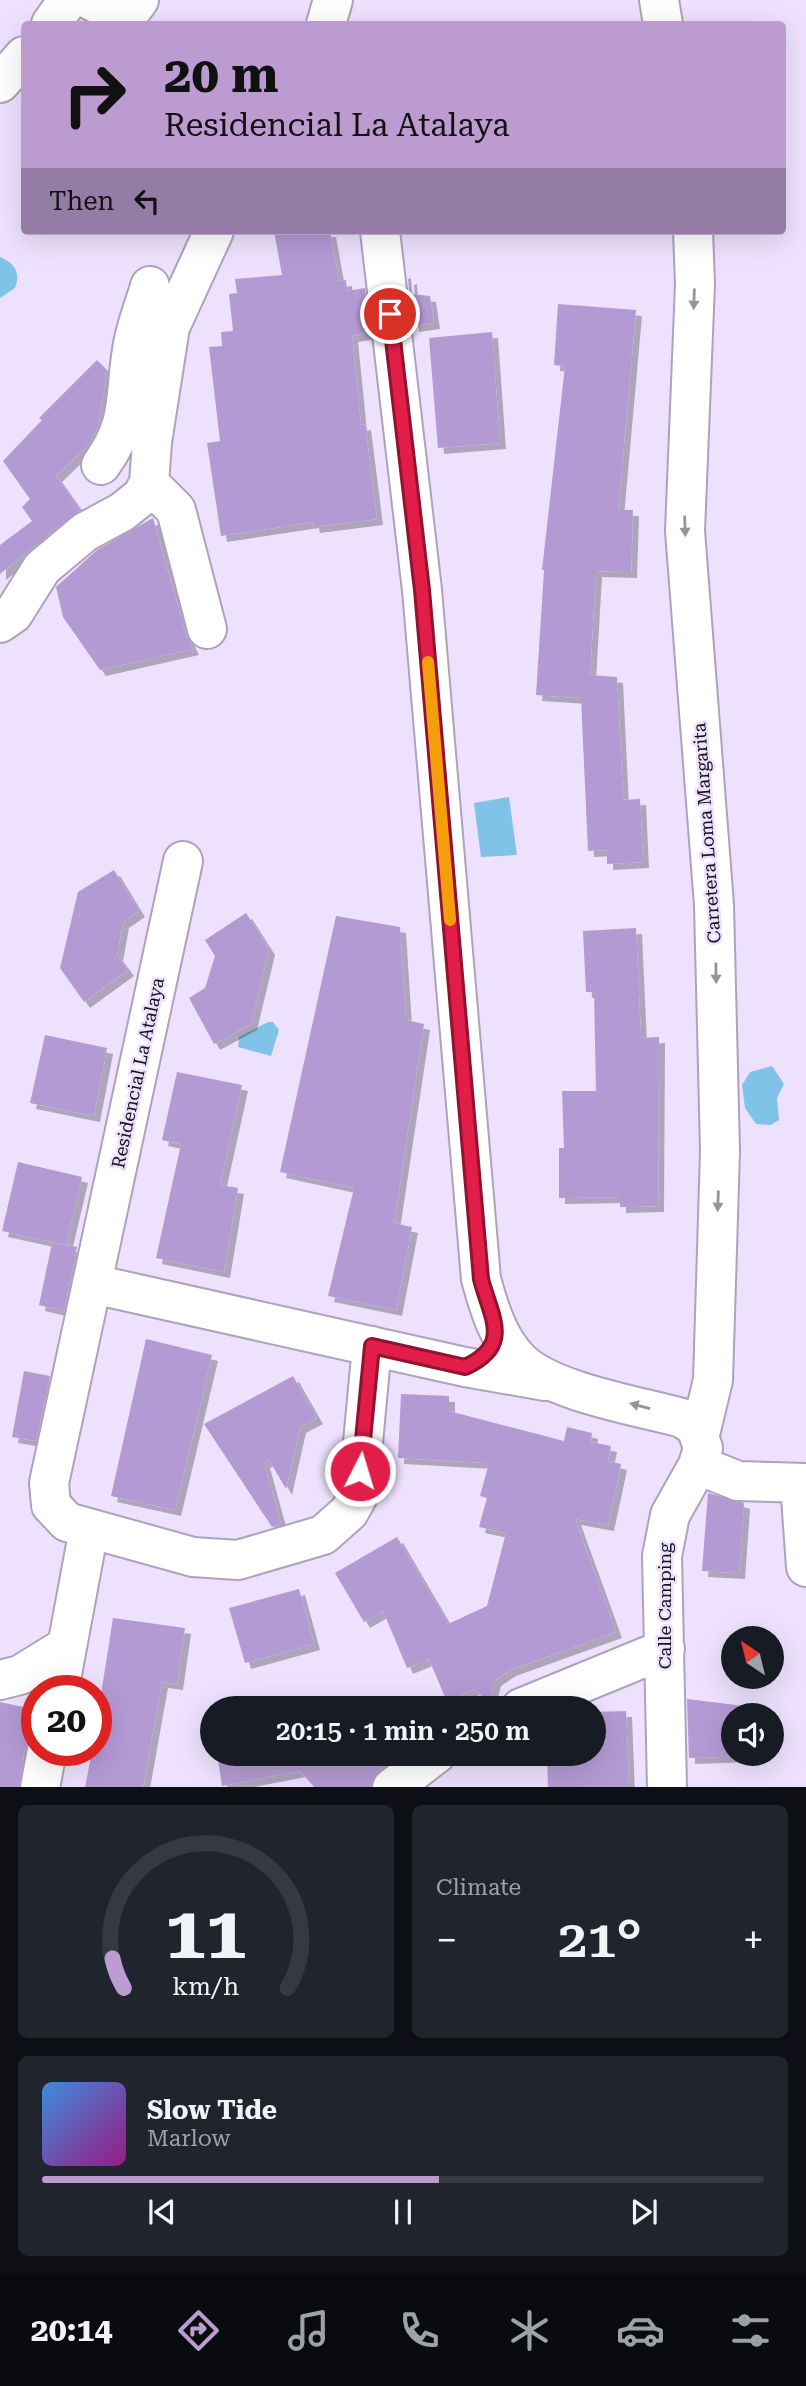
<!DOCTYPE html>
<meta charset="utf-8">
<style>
body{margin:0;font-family:"Roboto Serif",serif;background:#20242c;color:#f1f3f6;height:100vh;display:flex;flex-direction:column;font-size:26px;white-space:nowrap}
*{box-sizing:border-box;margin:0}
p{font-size:23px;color:#9ea1a6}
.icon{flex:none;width:38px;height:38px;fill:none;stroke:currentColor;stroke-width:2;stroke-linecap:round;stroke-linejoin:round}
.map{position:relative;height:1787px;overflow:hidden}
.side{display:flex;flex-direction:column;gap:18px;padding:18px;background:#0d0f14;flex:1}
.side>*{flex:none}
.top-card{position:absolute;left:21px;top:21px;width:765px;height:214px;border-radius:7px;box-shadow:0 7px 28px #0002;background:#bb9bd0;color:#111;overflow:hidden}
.needle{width:46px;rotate:325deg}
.controls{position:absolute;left:721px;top:1626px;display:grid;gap:14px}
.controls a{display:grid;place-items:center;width:63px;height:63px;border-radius:50%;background:#171b24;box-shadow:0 7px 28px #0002;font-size:35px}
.speed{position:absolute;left:21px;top:1675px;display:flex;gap:14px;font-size:35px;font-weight:700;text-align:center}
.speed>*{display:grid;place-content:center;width:91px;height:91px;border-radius:50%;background:#171b24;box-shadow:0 7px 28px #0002;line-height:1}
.speed .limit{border:10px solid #d22;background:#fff;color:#111}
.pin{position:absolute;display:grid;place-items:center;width:60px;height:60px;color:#fff;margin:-30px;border:4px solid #fff;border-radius:50%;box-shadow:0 2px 7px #0007}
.me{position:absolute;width:77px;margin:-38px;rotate:5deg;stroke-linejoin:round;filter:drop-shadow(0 0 5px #0008)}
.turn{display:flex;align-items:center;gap:24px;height:147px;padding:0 28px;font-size:32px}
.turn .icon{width:91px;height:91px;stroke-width:2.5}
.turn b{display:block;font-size:49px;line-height:60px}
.then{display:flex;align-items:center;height:66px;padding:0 28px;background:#0003;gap:14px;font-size:26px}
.big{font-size:52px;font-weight:600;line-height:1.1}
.side .widget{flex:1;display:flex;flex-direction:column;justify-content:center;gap:10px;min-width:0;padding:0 24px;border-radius:10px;background:#20242c}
.side .dial{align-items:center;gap:0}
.dial svg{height:182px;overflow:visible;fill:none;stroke:#363941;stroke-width:7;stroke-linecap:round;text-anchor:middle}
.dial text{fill:#f1f3f6;stroke:none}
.song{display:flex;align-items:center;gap:21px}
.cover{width:84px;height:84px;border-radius:10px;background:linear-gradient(135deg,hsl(210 70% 55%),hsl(310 70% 35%))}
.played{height:7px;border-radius:4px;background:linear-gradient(90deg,#bb9bd0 55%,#363941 55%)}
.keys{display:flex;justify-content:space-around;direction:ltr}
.heat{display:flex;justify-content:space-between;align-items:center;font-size:38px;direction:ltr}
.side .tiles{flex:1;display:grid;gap:18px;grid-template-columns:1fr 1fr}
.widget:last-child{grid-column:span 2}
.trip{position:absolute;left:200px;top:1696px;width:406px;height:70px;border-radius:35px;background:#171b24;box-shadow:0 7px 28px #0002;font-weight:600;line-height:70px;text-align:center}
.tabs{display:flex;height:112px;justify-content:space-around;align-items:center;background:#090b0e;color:#9ea1a6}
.tabs .icon{width:49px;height:49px}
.tabs .on{color:#bb9bd0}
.tabs b{font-size:32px;color:#f1f3f6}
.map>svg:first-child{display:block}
</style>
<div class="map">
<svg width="806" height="1788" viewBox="0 0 806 1788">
<defs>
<filter id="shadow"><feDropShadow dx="6" dy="6" stdDeviation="0" flood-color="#0004"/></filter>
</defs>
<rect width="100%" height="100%" fill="#ede1fd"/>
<path fill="#7fc4e8" d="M0 257C15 263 21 273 15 288L0 298Z
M509 797 517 855 481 857 474 803Z
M268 1022H273L279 1030 271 1056 238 1047 239 1037Z
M772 1066 784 1084 777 1098 779 1120 771 1125 756 1124 745 1108 742 1085 750 1072Z"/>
<path fill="#b49ad3" filter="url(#shadow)" d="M274 231H330L339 281 346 280 347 291 365 288 370 333 352 336 361 425 365 424 377 519 314 527 313 522 221 536 207 443 220 441 209 347 222 346 221 332 233 331 229 294 237 293 235 279 282 275Z
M411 278 412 294 430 296 434 323 413 326 408 279Z
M558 304 636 310 618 510H633L631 572 596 571 590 675 617 677 623 800 640 799 643 862 607 864V850L588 851 581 698 536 695 544 570H542L565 366 554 365Z
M492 332 500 443 438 448 429 338Z
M97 360 107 370 98 427 89 444 56 476 80 510 0 574V545L32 521 22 507 30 499 3 461 42 420 39 418Z
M153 518 186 635 193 649 100 670 63 617 56 587 97 550Z
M114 870 139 911 123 922 117 955 128 970 84 1002 60 968 78 892Z
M246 913 269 949 251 1024 214 1044 189 998 205 988 215 956 205 940Z
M336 916 400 927 406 1020 424 1024 394 1223 412 1227 396 1310 328 1296 354 1188 280 1172Z
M636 928 641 1038 659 1037 658 1206 620 1207V1197L559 1198V1148H564L562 1091H596L594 992H586L583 931Z
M45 1035 107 1048 94 1116 30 1103Z
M177 1072 242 1085 220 1185 238 1188 224 1272 156 1258 181 1144 162 1140Z
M18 1162 82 1177 66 1245 2 1231Z
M52 1243 77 1247 64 1311 39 1305Z
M146 1339 212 1355 175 1510 111 1496Z
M24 1371 50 1376 36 1441 12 1437Z
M293 1376 317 1418 300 1427 286 1489 269 1460 264 1462 281 1524 272 1527 204 1424Z
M401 1394 449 1396V1411L564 1441 567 1427 592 1433 591 1442 611 1446 608 1461 621 1464 608 1525 575 1519 616 1632 510 1670 495 1680 489 1702 474 1689 447 1702 429 1659 407 1668 383 1611 364 1622 335 1573 397 1537 448 1624 487 1606 506 1533 479 1527 487 1498 480 1496 489 1463 398 1458Z
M708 1493 744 1503 739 1573 702 1571Z
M299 1589 314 1644 245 1663 229 1608Z
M113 1618 185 1628 177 1684 162 1682 143 1788H85L92 1750H96V1726Z
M687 1699 744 1706V1715H733V1754L746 1756 689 1758Z
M0 1702 37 1710 36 1732 25 1746 19 1788H0Z
M626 1711 629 1788H548L547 1754H593V1712Z
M217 1754H401L378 1771 371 1788H315L300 1771 222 1786Z"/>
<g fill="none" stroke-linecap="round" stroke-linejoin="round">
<defs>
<path id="minor" d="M90 0 115 13 133 8 139 0
M659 0 663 24
M51 24 68 0
M326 24 333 0
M0 83 24 56
M380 231 422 590 481 1279C489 1308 498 1339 520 1361 552 1392 638 1406 682 1418L696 1427 703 1448 698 1465 670 1515 662 1556 667 1788
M693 231 695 284 685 531 714 905 720 1151 713 1380 700 1434
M101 465C132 422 124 398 132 350 135 328 144 307 150 286
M149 483 176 510 207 629
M0 623 13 614 42 568 85 532 122 512 142 496 149 483 152 442 170 327 214 231
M183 861 49 1483 51 1505 67 1522 193 1557 238 1560 323 1535 349 1512 358 1496 372 1346
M93 1284 465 1367 545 1381
M698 1465 738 1481 806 1483
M800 1483 806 1567
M0 1680 20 1675 67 1646
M59 1690 89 1529
M521 1708 665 1649
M40 1788 47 1750
M392 1788 436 1754"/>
</defs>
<use href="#minor" stroke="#aea2bc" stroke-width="42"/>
<use href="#minor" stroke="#fff" stroke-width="38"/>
</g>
<defs><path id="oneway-solid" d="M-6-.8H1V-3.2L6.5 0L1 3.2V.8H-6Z" transform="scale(1.75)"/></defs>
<g fill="#969499">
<use href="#oneway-solid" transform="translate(694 299) rotate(92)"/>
<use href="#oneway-solid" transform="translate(685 526) rotate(88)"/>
<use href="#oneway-solid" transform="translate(716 973) rotate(89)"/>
<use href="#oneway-solid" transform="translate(718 1201) rotate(92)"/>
<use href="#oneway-solid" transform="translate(640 1406) rotate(-165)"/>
</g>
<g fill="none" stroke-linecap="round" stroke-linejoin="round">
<defs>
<path id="route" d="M360 1471 372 1346 465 1367C513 1345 491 1318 481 1279L422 590 390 314"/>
</defs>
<use href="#route" stroke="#92132f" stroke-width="18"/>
<use href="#route" stroke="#e11d48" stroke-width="12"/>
<path stroke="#f59e0b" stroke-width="12" d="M428 662 450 920"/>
</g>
<g text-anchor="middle" stroke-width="5" stroke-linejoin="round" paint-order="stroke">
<g font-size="18" fill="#16121c" stroke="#ede1fd">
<text transform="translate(707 833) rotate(-94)" y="6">Carretera Loma Margarita</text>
<text transform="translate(138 1073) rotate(-78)" y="6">Residencial La Atalaya</text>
<text transform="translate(665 1606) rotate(-90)" y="6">Calle Camping</text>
</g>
</g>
</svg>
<div class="controls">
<a><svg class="needle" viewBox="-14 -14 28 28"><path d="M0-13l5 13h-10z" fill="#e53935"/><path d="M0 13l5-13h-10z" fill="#9ea1a6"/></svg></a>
<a><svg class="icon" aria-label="sound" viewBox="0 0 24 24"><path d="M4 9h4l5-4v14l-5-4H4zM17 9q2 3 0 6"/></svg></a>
</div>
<div class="speed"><div class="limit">20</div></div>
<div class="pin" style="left:390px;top:314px;background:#d93025"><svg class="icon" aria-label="arrive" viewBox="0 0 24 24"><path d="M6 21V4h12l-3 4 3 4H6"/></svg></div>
<svg class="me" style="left:360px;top:1471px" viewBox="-20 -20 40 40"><circle r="17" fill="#e11d48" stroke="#fff" stroke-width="3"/><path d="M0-11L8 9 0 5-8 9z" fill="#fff"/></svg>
<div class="trip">20:15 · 1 min · 250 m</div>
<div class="top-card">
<div class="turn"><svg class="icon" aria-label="right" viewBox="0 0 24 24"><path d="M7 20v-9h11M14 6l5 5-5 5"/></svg><div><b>20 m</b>Residencial La Atalaya</div></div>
<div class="then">Then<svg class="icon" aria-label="left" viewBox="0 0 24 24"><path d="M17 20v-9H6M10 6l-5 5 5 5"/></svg></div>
</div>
</div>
<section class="side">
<div class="tiles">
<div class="widget dial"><svg viewBox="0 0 100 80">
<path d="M14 69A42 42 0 1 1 86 69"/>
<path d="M14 69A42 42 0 0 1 9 56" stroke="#bb9bd0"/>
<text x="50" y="56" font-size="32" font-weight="700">11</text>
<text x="50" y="72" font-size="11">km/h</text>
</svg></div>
<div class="widget"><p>Climate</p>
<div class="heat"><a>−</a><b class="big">21°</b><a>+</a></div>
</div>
<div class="widget">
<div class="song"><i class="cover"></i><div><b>Slow Tide</b><p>Marlow</p></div></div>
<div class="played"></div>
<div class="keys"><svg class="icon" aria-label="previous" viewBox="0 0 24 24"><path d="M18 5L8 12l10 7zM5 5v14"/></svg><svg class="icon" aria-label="pause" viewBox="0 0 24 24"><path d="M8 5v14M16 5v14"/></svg><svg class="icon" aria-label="next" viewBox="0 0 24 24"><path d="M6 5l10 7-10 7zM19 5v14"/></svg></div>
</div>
</div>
</section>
<nav class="tabs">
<b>20:14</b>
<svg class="icon on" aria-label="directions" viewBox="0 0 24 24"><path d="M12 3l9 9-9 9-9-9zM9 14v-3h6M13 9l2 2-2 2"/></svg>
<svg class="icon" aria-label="music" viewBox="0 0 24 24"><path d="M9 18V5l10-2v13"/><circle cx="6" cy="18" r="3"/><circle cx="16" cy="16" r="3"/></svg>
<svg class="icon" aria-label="phone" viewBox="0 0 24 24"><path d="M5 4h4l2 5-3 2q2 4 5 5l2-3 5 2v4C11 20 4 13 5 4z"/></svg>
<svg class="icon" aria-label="climate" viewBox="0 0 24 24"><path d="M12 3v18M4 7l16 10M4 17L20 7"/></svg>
<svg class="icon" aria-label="car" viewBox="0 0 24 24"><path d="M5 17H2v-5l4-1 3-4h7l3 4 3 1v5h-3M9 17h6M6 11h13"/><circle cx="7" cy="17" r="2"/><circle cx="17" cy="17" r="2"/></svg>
<svg class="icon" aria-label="filters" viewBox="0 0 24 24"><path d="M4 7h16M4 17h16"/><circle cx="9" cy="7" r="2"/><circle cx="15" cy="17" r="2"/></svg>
</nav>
